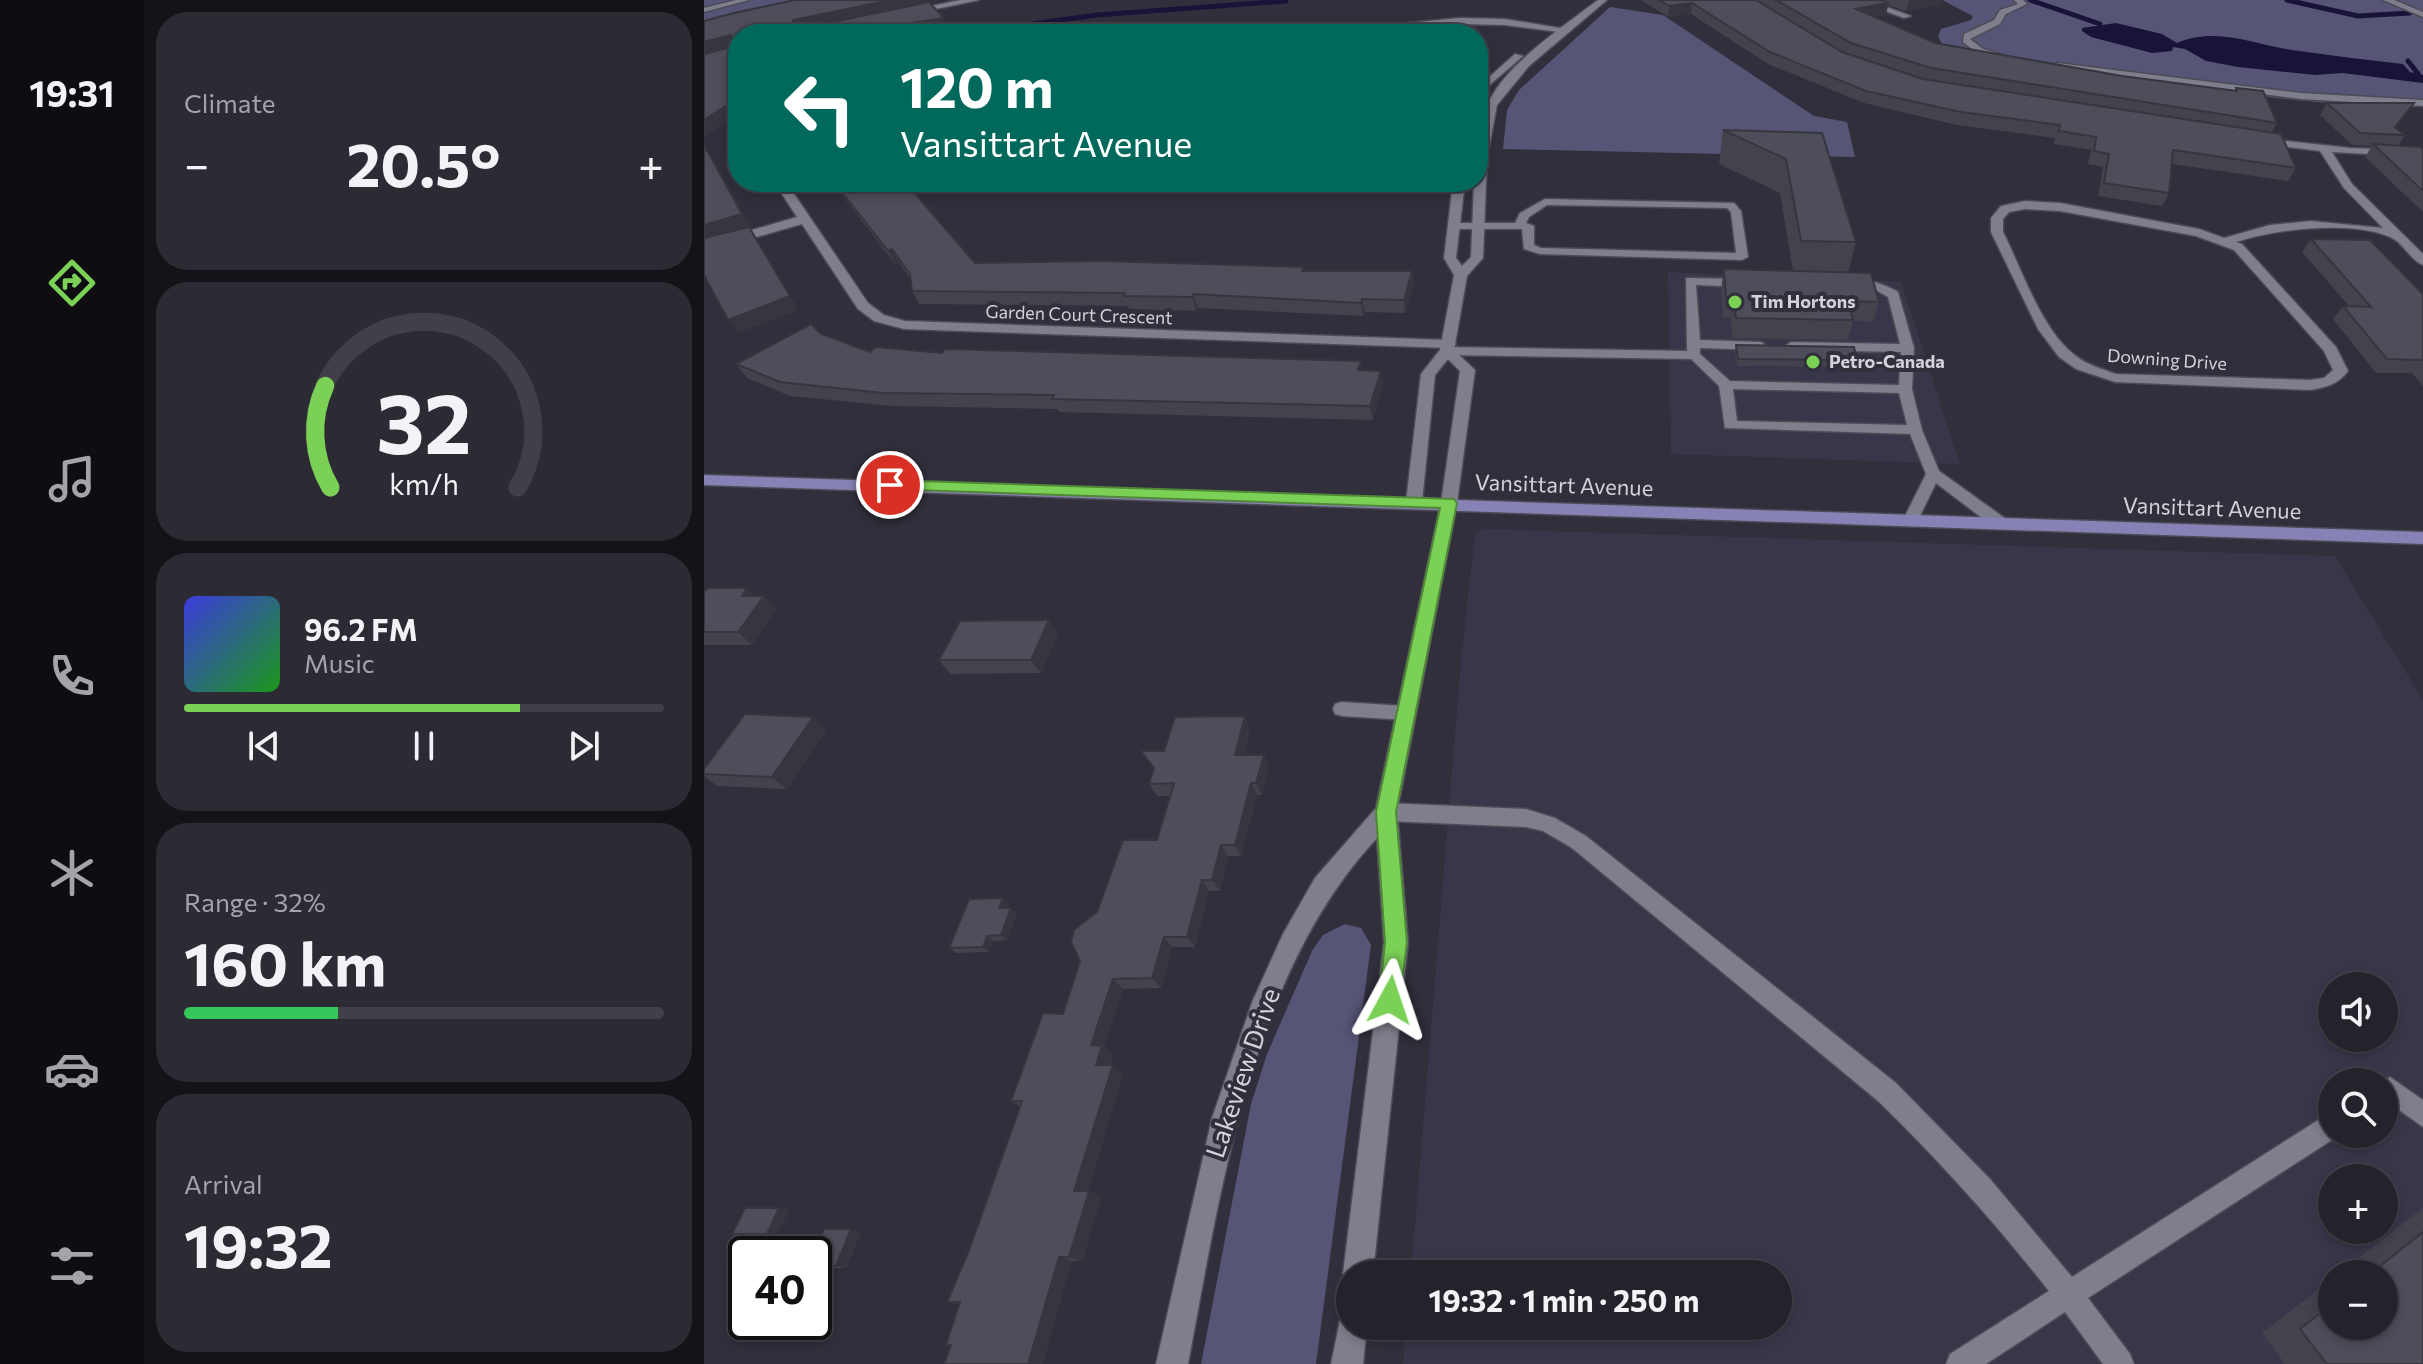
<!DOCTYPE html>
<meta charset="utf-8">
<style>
body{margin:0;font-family:Commissioner,sans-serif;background:#2c2b34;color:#f1f3f6;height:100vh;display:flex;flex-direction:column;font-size:30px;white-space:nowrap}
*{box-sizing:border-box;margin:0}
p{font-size:26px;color:#a3a4a9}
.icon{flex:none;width:44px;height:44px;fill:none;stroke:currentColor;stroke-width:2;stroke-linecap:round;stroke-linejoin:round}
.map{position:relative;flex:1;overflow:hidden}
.drawer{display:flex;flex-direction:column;gap:12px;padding:12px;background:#141318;width:560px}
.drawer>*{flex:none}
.guide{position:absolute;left:24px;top:24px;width:760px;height:168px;border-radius:32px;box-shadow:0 4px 12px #0003,0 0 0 2px #414048;background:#00695c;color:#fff;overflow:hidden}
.tools{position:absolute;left:1614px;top:972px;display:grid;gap:16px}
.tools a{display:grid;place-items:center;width:80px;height:80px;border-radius:50%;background:#24232c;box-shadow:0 4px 12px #0003,0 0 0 2px #414048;font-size:40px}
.speed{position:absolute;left:24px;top:1236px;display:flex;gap:16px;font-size:40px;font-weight:700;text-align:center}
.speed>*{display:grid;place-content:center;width:104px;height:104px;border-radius:50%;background:#24232c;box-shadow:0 4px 12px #0003,0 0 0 2px #414048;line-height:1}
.speed .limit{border:4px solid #111;border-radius:12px;background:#fff;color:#111}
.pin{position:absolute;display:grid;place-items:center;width:68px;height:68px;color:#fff;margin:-34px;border:4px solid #fff;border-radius:50%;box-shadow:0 2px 8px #0007}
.me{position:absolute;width:88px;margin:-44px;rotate:5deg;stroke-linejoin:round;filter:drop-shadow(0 0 6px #0008)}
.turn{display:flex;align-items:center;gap:28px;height:168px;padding:0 40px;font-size:36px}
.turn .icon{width:104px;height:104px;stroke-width:2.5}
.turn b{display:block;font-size:56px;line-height:68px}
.big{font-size:60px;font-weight:700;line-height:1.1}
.drawer .card{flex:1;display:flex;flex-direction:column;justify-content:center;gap:12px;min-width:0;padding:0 28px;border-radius:32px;background:#2c2b34}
.drawer .dial{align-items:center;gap:0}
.dial svg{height:208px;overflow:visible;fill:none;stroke:#414048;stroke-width:7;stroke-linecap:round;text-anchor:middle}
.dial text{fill:#f1f3f6;stroke:none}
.song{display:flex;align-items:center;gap:24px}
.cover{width:96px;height:96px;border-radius:12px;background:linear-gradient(135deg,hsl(240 70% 55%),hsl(120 70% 35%))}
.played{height:8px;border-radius:4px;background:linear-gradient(90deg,#7bd156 70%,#414048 70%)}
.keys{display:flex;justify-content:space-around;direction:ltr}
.heat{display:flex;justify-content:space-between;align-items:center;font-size:44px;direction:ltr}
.charge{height:12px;border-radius:6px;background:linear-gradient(90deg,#34c759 32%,#414048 0)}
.trip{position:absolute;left:632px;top:1260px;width:456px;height:80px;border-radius:40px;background:#24232c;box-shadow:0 4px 12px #0003,0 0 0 2px #414048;font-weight:700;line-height:80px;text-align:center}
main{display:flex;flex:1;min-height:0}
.dock{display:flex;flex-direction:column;width:144px;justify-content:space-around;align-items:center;background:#0e0e12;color:#a3a4a9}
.dock .icon{width:56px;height:56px}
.dock .selected{color:#7bd156}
.dock b{font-size:36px;color:#f1f3f6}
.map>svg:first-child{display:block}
</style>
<main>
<nav class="dock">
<b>19:31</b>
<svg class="icon selected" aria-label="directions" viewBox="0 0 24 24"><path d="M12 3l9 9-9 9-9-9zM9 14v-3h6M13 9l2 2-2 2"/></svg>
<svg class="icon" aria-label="music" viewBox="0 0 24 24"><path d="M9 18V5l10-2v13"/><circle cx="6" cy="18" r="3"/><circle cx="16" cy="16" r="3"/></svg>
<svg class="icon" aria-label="phone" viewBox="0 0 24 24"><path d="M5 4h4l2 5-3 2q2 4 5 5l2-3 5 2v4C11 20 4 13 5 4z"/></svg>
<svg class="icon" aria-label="climate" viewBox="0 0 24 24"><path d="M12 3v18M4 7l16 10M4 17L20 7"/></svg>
<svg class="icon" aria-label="car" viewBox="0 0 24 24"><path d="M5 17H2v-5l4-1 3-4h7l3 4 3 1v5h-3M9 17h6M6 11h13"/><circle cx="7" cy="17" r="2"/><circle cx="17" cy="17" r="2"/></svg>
<svg class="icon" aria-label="filters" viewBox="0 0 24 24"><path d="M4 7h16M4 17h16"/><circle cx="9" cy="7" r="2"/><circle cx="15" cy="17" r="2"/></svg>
</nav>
<section class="drawer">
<div class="card"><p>Climate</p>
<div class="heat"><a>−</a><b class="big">20.5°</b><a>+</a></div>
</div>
<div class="card dial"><svg viewBox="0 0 100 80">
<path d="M14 69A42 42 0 1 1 86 69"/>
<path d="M14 69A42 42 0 0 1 12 30" stroke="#7bd156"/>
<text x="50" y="56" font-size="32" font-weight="700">32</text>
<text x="50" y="72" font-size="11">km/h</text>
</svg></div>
<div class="card">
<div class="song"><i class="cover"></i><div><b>96.2 FM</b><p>Music</p></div></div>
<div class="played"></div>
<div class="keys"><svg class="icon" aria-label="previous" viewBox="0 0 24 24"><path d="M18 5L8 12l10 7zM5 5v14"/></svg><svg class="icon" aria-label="pause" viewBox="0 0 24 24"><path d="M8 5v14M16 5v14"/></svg><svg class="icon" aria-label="next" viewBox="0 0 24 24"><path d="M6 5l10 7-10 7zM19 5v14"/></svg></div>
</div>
<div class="card"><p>Range · 32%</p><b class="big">160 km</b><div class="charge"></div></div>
<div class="card"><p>Arrival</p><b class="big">19:32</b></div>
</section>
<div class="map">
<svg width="1719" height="1364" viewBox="0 0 1719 1364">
<rect width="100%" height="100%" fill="#302f3b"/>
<path fill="#383749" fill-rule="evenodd" d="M964 272 1197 282 1256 464 967 454Z
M781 529 1631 556 1719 700V1364H699L702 1326H1074V1274H707L757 661 771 533ZM1628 986H1680V1038H1628ZM1628 1082H1680V1134H1628ZM1628 1178H1680V1230H1628ZM1628 1274H1680V1326H1628Z"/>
<path fill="#575576" d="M0 0H105L0 24Z
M1238 0H1719V107C1565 106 1411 74 1259 51L1238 44 1234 36 1237 29 1267 20 1269 16Z
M906 7 959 15 1110 116 1143 122 1151 157 799 149 803 110 815 90Z
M641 924 657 928 667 945 612 1364H497L547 1104 563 1054 608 951 619 935Z"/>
<path fill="#1a1339" d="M1412 23 1458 34 1473 43C1512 26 1549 44 1588 50 1625 55 1662 60 1699 64L1706 72 1719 75V83L1638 73 1612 75 1534 67 1502 61 1481 49 1469 47 1468 51 1448 53 1387 37 1378 31V28Z"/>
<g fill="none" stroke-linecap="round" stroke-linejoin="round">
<path stroke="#1a1339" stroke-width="5" d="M1326 0 1396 24
M1583 0 1654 16 1706 13
M255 34 393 15 582 1
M1704 61 1715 75"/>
<defs>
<path id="service" d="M32 0H45L0 12V8Z
M1310 0H1319L1323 4 1302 14 1296 24 1266 39 1279 49 1299 55V59L1273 53 1259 42 1260 34 1290 20 1296 10 1314 4Z
M1679 0H1690L1719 12V17Z
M1353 63 1597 93 1719 100V106L1597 99 1350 68Z
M841 199 1030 203 1037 211 1044 257 1038 260 836 254 820 249 818 229H750L744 226 750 223H811L816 213ZM843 205 1023 208 1027 212 1032 253 837 248 830 245V226L822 223 825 217Z
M982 278 1039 279 1045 283 1039 287 992 285 996 340 1057 342 1063 346 1057 350 996 348V354L1026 381 1195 385 1197 352 1087 350 1081 346 1087 342 1196 344 1184 297 1170 289H1149L1143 285C1159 275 1179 284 1194 292L1210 348 1208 389 1218 430 1235 471 1302 519 1304 523 1302 527H1290L1232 483 1212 524H1202L1199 520 1222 474 1206 434 1021 428 1015 386 987 359 743 355 737 351 743 347 983 351ZM1029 389 1195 393 1203 425 1033 421Z
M638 702 702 706 709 708 711 713 709 718 702 720 638 716 631 714 629 709 631 704Z
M682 803 822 809 851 818 882 836 1192 1083 1286 1179 1368 1277 1619 1117 1628 1114V1134H1637L1384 1298 1426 1354 1430 1364H1399L1361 1312 1282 1364H1242L1246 1354 1345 1291C1292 1224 1236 1161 1174 1101L868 848 839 831 822 827 682 821 675 818 672 812 675 806Z
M1686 1077 1719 1100V1127L1685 1103 1680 1105V1082H1675Z"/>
<path id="minor" d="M256 0H275L203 15 199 12Z
M1151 0H1163L1207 16 1200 18Z
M755 18 801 19 868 30 863 33 801 25 755 24 593 34Z
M1555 138 1647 148 1719 151V157L1628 152 1648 184 1719 254V265C1706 260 1699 242 1686 237 1648 220 1570 229 1532 242L1538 244 1632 347 1644 371C1633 385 1623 387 1606 390L1411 382 1372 369 1355 357 1334 329 1287 232V218L1297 206 1321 201 1356 203 1495 229 1520 238 1566 225 1607 221 1679 228 1640 188 1616 151 1551 143V139ZM1321 209 1356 211 1492 236 1530 250 1620 351 1629 370 1620 378 1606 380 1412 374C1398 369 1383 365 1372 356 1338 332 1318 269 1299 232V219L1305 212Z
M70 182H82L164 303 180 315 201 321 745 340 752 344 745 348 200 329 170 321 154 309 98 224 0 252V244L93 217Z"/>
<path id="tertiary" d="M894 0H903L825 66 793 105 783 158 779 258 763 276 750 350 771 370 753 503 693 812 704 942 669 1274H646V1286L639 1274 680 942 673 838C547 973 517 1189 484 1364H452L508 1118 549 1000 579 934 611 878 672 808 737 503 756 371 744 359 731 375 718 502 710 508 704 506 702 502 717 374 736 350 750 275 740 258 749 182H761L752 258 758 266 767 257 770 182H774C774 157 773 132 782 108 798 66 859 27 894 0Z
M811 54 819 56 774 95V87Z
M646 1311V1326H663L659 1364H627L637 1315Z"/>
<path id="primary" d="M0 475 1719 532V544L0 485Z"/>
</defs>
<use href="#service" stroke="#4c4b55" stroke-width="3"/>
<use href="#minor" stroke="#4c4b55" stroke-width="3"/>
<use href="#tertiary" stroke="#4c4b55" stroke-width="3"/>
<use href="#primary" stroke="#4c4b55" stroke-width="3"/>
<use href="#service" fill="#7f7e8c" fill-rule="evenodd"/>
<use href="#minor" fill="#7f7e8c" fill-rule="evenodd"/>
<use href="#tertiary" fill="#7f7e8c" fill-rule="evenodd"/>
<use href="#primary" fill="#8782b5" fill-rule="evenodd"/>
</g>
<path fill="#43424d" d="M937 0H1052L1138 52 1143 54 1052 0H1240L1238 5 1202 11 1184 5 1182 15 1170 17 1231 43 1418 76 1531 91 1532 88 1573 123 1567 133 1592 168 1584 181 1468 164 1465 193 1458 206 1394 196 1399 167 1384 164 1387 150 1350 144 1351 138 1253 125 1160 103 1064 64 987 14 964 17Z
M1623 103H1710L1692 128 1701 135 1694 146 1719 149V212L1661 157 1668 146 1648 145 1616 115Z
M1019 130 1118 133 1152 242 1144 273 1175 302 1169 322 1149 321 1144 340 1029 338 1026 317H1019L1017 289 1020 269 1089 271 1076 193 1015 164Z
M128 182H201L271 263 601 271H708L710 284 701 313 661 312 659 316 494 308 492 311 425 309 424 306 215 304 208 291 206 278 195 263 191 264Z
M1607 239 1719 294V386L1708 373H1672L1629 319 1639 306H1645L1598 252Z
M117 334 166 352 238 353 659 370 679 385 669 420 355 412 353 409 188 406 86 396 43 378 32 364Z
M1032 345 1153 360 1151 367 1033 366 1031 352Z
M43 588 50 596 73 609 48 645H0V592Z
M354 634 337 673 246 674 235 660Z
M109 717 123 730 83 789 13 786 0 776V769Z
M546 729 540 755H560L565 767 558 795H553L537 856H524L516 891H505L491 947H468L457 988 419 989 400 1047 409 1054 406 1065 419 1073 384 1191 397 1197 378 1261H368L247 1345 256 1304 243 1302 266 1248 316 1106 307 1101 359 1014 393 912 453 840 466 796H453L445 784 450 769 437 751H460Z
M299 898 305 903 303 908 313 913 303 940 289 941 285 952 252 953 245 948Z
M75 1208 85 1210 73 1236 39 1237 28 1234Z
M1719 1208V1364H1581L1558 1333 1628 1279V1326L1680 1274H1634Z
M147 1229 157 1232 142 1268H110V1254Z"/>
<path fill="#37363f" d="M187 0H219L221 5 95 31 88 25 89 20Z
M1205 0H1240L1238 5 1202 11Z
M988 3 987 14 964 17 965 6Z
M1184 3 1182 15 1150 20 1152 9Z
M240 18 245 28 214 34H205L200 24Z
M26 35 33 46 0 56V42Z
M34 98V115L0 137V120Z
M0 142 47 227 45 228 95 310 34 333 24 320 0 241Z
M188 249 195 263 191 264 184 251Z
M708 271 710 284 701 313 700 300Z
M489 294 494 308 492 311 488 297Z
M658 299 661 312 659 316 657 303Z
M677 371 679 385 669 420 666 406Z
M43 588 56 601 60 596 73 609 48 645 34 632 38 596Z
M345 620 354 634 337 673 327 660Z
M541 716 546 729 537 767 531 755Z
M109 717 123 730 83 789 68 777Z
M560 755 565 767 558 795 552 783Z
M547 783 553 795 537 856 531 845Z
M517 845 524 856 516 891 508 880Z
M498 880 505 891 491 947 483 937Z
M299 898 305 903 301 913 295 908Z
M307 908 313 913 303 940 297 935Z
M283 936 289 941 285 952 279 947Z
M460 937 468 947 457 988 448 978Z
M409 979 419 989 400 1047 409 1054 403 1073 392 1065 387 1045Z
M409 1065 419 1073 382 1197 370 1191Z
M385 1191 397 1197 378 1261 365 1257Z
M75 1208 85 1210 73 1236 63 1234Z
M147 1229 157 1232 142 1268 132 1266Z
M355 1257 368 1261 339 1364H324Z"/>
<path fill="#4e4d5a" stroke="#37363f" stroke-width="2" d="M91 0H187L89 20 88 25 110 26 225 2 240 18 200 24 210 34H34V98L0 120V54L28 47 30 38 26 35 0 42V21L30 13Z
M955 0H1052L1138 52 1219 79 1577 134 1592 168 1469 150 1465 193 1400 183 1405 154 1390 151 1392 137 1355 131 1356 125 1257 112 1162 91 1066 52 988 3 965 6Z
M1072 0H1177L1184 3 1152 9 1231 43 1418 76 1533 91 1532 88 1559 91 1573 123 1227 68 1147 43Z
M1623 103H1710L1691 127 1701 135 1656 133Z
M1019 130 1118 133 1152 242 1097 241 1082 159Z
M1669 144 1716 147 1719 149V191Z
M0 145 38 214 0 225Z
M130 182H201L271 263 397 261 600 267 598 271H708L700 300 658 299 657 303 489 294 488 297 420 296 421 293 208 291 206 274 188 249 184 251Z
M45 227 86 296 24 320 0 275V238Z
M1607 239 1666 240 1719 294V360L1683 359 1639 306 1667 307Z
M1020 269 1167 273 1175 302 1144 301 1149 320 1032 318 1029 298 1022 297Z
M107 324 117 334 166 352 172 347 238 353 241 349 657 361 654 370 677 371 666 406 348 399 350 395 179 393 76 382 32 364Z
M1032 345 1150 347 1153 360 1034 359Z
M4 588H43L38 596H60L34 632H0V592Z
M345 620 327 660H235L256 621Z
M41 714 109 717 68 777 0 774V769Z
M541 716 531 755H560L552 783H547L531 845H517L508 880H498L483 937H460L448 978 409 979 387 1045 398 1046 392 1065H409L370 1191H385L365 1257H355L324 1364H240L247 1345H242L256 1302H243L266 1248 318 1101H307L339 1013 359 1014 376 961 367 942 370 930 393 912 419 840H453L470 783 445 784 450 768 437 751H460L471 717Z
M299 898 295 908H307L297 935 283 936 279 947 245 948 265 899Z
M41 1208H75L63 1234H28Z
M120 1229H147L132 1266H110L109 1254Z
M1719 1232V1364H1623L1596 1329 1628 1304V1326H1680V1274H1666Z"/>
<path fill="#7bd156" stroke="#508838" stroke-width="2" d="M186 480 750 499 753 503 692 812 703 942 695 1008 686 1012 678 1008 675 1000 681 942 672 812 736 508 180 489V482Z"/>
<g fill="#7bd156" stroke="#302f3b" stroke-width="3">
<circle cx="1031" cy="302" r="8"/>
<circle cx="1109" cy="362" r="8"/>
</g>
<g text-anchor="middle" stroke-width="8" stroke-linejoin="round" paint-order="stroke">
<g font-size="18" font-weight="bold" fill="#d2d2d9" stroke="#302f3b" text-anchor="start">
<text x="1047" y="308">Tim Hortons</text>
<text x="1125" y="368">Petro-Canada</text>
</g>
<g font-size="18" fill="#d2d2d9" stroke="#302f3b">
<text transform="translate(375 315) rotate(2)" y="6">Garden Court Crescent</text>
<text transform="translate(1463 360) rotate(4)" y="6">Downing Drive</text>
</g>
<g font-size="22" fill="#d2d2d9" stroke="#302f3b">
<text transform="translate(860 485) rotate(2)" y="8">Vansittart Avenue</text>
<text transform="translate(1508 508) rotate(2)" y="8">Vansittart Avenue</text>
</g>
<g font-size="26" fill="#d2d2d9" stroke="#302f3b">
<text transform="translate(539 1073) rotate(-71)" y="9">Lakeview Drive</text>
</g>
</g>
</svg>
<div class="tools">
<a><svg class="icon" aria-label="sound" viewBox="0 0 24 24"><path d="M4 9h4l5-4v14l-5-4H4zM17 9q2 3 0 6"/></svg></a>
<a><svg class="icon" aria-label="search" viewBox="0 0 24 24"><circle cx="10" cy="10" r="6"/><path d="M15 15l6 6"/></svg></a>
<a>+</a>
<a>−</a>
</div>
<div class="speed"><div class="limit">40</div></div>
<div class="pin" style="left:186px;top:485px;background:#d93025"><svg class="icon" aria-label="arrive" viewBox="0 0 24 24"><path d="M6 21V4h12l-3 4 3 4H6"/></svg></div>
<svg class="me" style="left:686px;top:1000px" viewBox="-20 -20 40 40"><path d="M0-17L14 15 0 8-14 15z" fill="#7bd156" stroke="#fff" stroke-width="4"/></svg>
<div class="trip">19:32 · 1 min · 250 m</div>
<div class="guide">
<div class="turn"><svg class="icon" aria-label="left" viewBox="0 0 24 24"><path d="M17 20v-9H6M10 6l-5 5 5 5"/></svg><div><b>120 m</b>Vansittart Avenue</div></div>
</div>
</div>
</main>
